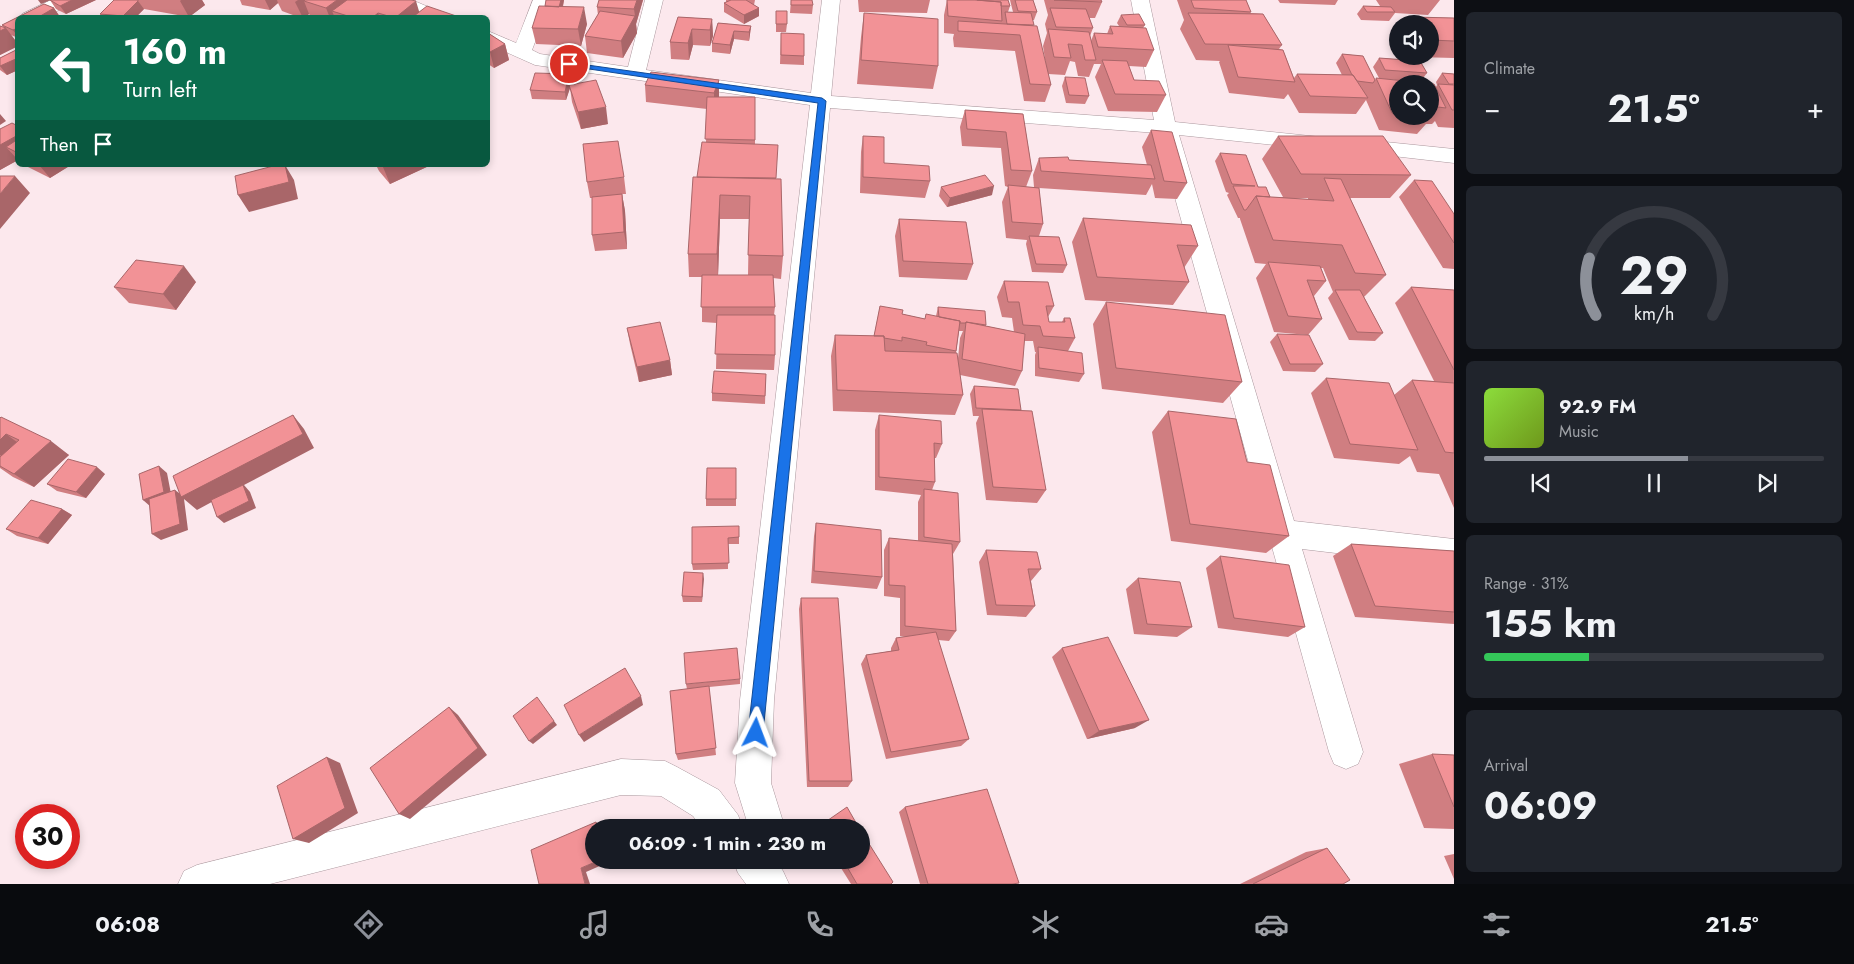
<!DOCTYPE html>
<meta charset="utf-8">
<style>
body{margin:0;font-family:Jost,sans-serif;background:#20242c;color:#f1f3f6;height:100vh;display:flex;flex-direction:column;font-size:19px;white-space:nowrap}
*{box-sizing:border-box;margin:0}
p{font-size:16px;color:#9ea1a6}
.icon{flex:none;width:28px;height:28px;fill:none;stroke:currentColor;stroke-width:2;stroke-linecap:round;stroke-linejoin:round}
.map{position:relative;flex:1;overflow:hidden}
.panel{display:flex;flex-direction:column;gap:12px;padding:12px;background:#0d0f14;width:400px}
.panel>*{flex:none}
.top-card{position:absolute;left:15px;top:15px;width:475px;height:152px;border-radius:8px;box-shadow:0 2px 8px #0003;background:#0b6e4f;color:#fff;overflow:hidden}
.controls{position:absolute;left:1389px;top:15px;display:grid;gap:10px}
.controls a{display:grid;place-items:center;width:50px;height:50px;border-radius:50%;background:#171b24;box-shadow:0 2px 8px #0003;font-size:25px}
.speed{position:absolute;left:15px;top:804px;display:flex;gap:10px;font-size:25px;font-weight:700;text-align:center}
.speed>*{display:grid;place-content:center;width:65px;height:65px;border-radius:50%;background:#171b24;box-shadow:0 2px 8px #0003;line-height:1}
.speed .limit{border:8px solid #d22;background:#fff;color:#111}
.pin{position:absolute;display:grid;place-items:center;width:42px;height:42px;color:#fff;margin:-21px;border:2px solid #fff;border-radius:50%;box-shadow:0 1px 5px #0007}
.me{position:absolute;width:55px;margin:-28px;rotate:3deg;stroke-linejoin:round;filter:drop-shadow(0 0 4px #0008)}
.turn{display:flex;align-items:center;gap:18px;height:105px;padding:0 25px;font-size:22px}
.turn .icon{width:65px;height:65px;stroke-width:2.5}
.turn b{display:block;font-size:35px;line-height:42px}
.then{display:flex;align-items:center;height:48px;padding:0 25px;background:#0003;gap:10px;font-size:19px}
.big{font-size:38px;font-weight:700;line-height:1.1}
.panel .tile{flex:1;display:flex;flex-direction:column;justify-content:center;gap:8px;min-width:0;padding:0 18px;border-radius:8px;background:#20242c}
.panel .dial{align-items:center;gap:0}
.dial svg{height:130px;overflow:visible;fill:none;stroke:#363941;stroke-width:7;stroke-linecap:round;text-anchor:middle}
.dial text{fill:#f1f3f6;stroke:none}
.song{display:flex;align-items:center;gap:15px}
.cover{width:60px;height:60px;border-radius:8px;background:linear-gradient(135deg,hsl(90 70% 55%),hsl(80 70% 35%))}
.played{height:5px;border-radius:2px;background:linear-gradient(90deg,#8c9099 60%,#363941 60%)}
.keys{display:flex;justify-content:space-around;direction:ltr}
.heat{display:flex;justify-content:space-between;align-items:center;font-size:28px;direction:ltr}
.charge{height:8px;border-radius:4px;background:linear-gradient(90deg,#34c759 31%,#363941 0)}
.trip{position:absolute;left:585px;top:819px;width:285px;height:50px;border-radius:25px;background:#171b24;box-shadow:0 2px 8px #0003;font-weight:700;line-height:50px;text-align:center}
.dock{display:flex;height:80px;justify-content:space-around;align-items:center;background:#090b0e;color:#9ea1a6}
.dock .icon{width:35px;height:35px}
.dock .active{color:#8c9099}
.dock b{font-size:22px;color:#f1f3f6}
main{display:flex;flex:1;min-height:0}
.map>svg:first-child{display:block}
</style>
<main>
<div class="map">
<svg width="1454" height="884" viewBox="0 0 1454 884">
<rect width="100%" height="100%" fill="#fce8ed"/>
<g fill="none" stroke-linecap="round" stroke-linejoin="round">
<defs>
<path id="street" d="M51 0H74L71 4 43 18H19L22 14Z
M388 0H412L445 14 448 18H423L391 4Z
M533 0H551L532 50 540 54 628 67 645 0H663L646 70 811 93 822 0H840L831 96 1154 120 1131 0H1149L1175 122 1320 137 1323 142 1320 147 1313 149 1179 135 1294 521 1454 539V567L1302 549 1363 752 1358 764 1346 769 1334 764 1329 752 1157 133 830 108 774 700 771 783 785 828H749L735 783 740 700 810 105 535 65 488 44V31L516 43Z
M1356 139 1454 149V163L1349 151 1346 146 1349 141Z
M621 759 665 761 677 767 719 790 738 815 743 828H702L693 816 661 796 621 795 270 884H178L184 871 197 865Z
M733 860H775L783 871 789 884H746L738 873Z"/>
</defs>
<use href="#street" stroke="#aa979d" stroke-width="1"/>
<use href="#street" fill="#fff" fill-rule="evenodd"/>
</g>
<path fill="#d07e81" fill-rule="evenodd" d="M50 0H96L66 14 56 9Z
M114 0H202L205 5 189 17 144 9 135 18H102L100 14Z
M240 0H411L419 12 462 18H312L309 14 304 18H301L282 11 278 3 270 10 242 5Z
M546 0H564L563 7 587 24 581 46 536 44 532 28 545 6Z
M643 0 636 24 637 33 623 58 587 53 585 36 598 15 597 7Z
M726 0H755L754 5 759 8V16L744 24 724 12V3H726Z
M791 0 813 5 812 14 790 13Z
M858 0H930L927 13 859 12Z
M947 0H1008L1010 6 1008 12H1013L1010 0H1033L1037 12 1034 20H1032L1033 26 1046 66 1043 46 1047 33 1045 24 1048 15 1044 0H1101L1102 2 1095 18H1089L1093 28 1090 36 1091 41 1094 33 1107 34 1110 26H1119L1117 23 1121 15 1145 25 1143 28 1154 50 1146 67 1129 66 1134 80 1166 95 1157 112 1108 111 1095 77 1101 64H1094L1089 77 1078 76 1075 62 1070 61 1065 75 1048 74 1051 85 1045 102 1024 101 1015 51 954 47 953 38 954 34 944 33V15Z
M1177 0H1246L1251 12 1250 13 1263 14 1282 45 1279 49 1283 50 1294 78 1297 74 1342 75 1336 63 1342 54 1363 56 1375 80 1376 78H1379L1373 67 1379 58 1420 61 1427 73 1420 82 1383 79 1434 84 1436 87 1437 85 1436 82 1442 73 1454 74V128L1438 127 1435 121 1432 124H1426L1417 134 1379 130 1366 100 1356 114 1299 113 1288 94 1284 99 1229 93 1219 62 1220 61 1196 60 1180 29 1184 20ZM1398 84H1430V116H1398Z
M1278 0H1338L1335 5 1280 3Z
M1376 0H1440L1428 15 1395 13 1389 21 1361 20 1357 14 1363 6H1380Z
M44 4 54 8 60 17 18 18V38L11 35 18 44V46L0 55V26L3 27 2 25Z
M776 11 787 24 786 32H776Z
M864 13 938 66 933 89 857 84 861 37Z
M678 17 712 19 713 36 710 46 693 45 689 60 671 59 670 42Z
M1411 17 1454 18V58L1416 57 1415 56H1430V24H1406Z
M718 23 751 26 750 34 749 41 734 39 730 54 712 52V43Z
M488 33 505 44 509 60 494 68 488 64Z
M781 33 804 56V65L780 64Z
M18 49V70L7 75 0 70V58Z
M569 74 571 83 570 85 608 124 581 129 572 102 570 88 566 100 532 99 530 90Z
M1065 77 1089 96 1085 104 1066 103 1062 86Z
M719 80V97H755V144L776 178 783 256 781 279 773 278 775 307 774 315 775 355 774 370 716 369 717 323 702 322V277H689L688 254 697 177 706 142 707 109 646 102 645 85ZM720 219H749L748 275H718Z
M965 110 1023 114 1032 171 1026 187H1034L1033 175 1039 158 1147 165 1142 147 1151 130 1187 183 1177 199 1155 198 1152 184 1146 195 1039 188 1043 224 1039 236 1067 265 1063 273 1032 272 1026 244 1027 240 1006 238 1002 202 1008 187 1005 186 1001 148 962 146 960 127Z
M18 126V160L0 170V129Z
M863 136 884 163 930 181 925 198 860 193 861 152Z
M1278 136 1411 175 1390 198H1350L1386 275 1364 297 1383 333 1375 341 1349 340 1328 298 1333 292 1323 268H1321L1326 281 1314 296 1322 319 1308 335 1274 332 1256 278 1266 264 1255 263 1240 219V218H1238L1227 195 1229 193 1226 192 1215 161 1220 153 1270 197H1283L1262 159ZM1292 198H1308V199Z
M24 165H71L50 178Z
M376 165H431L390 184 379 171Z
M624 177 626 194H622L625 211 627 249 595 251 592 235V198H590L587 182Z
M1414 180 1454 214V269L1443 268 1399 197Z
M941 187 992 195 947 207 939 196Z
M1083 218 1198 246 1184 268 1189 282 1173 305 1085 300 1072 242Z
M899 219 973 264 967 280 899 277 895 236Z
M1004 281 1054 306 1048 317 1049 322H1062L1064 318 1075 338 1068 351 1084 374 1079 382 1035 376V355L1036 352H1035L1033 341H1024L1022 371 1015 386 960 375 963 395 955 415 833 411 831 356 835 335 874 336 880 306 902 314 925 319 936 316 938 307 986 325V326L1014 332 1012 318 1002 317 997 297ZM959 331H963L960 338 958 358 956 353Z
M196 282 176 310 129 303 114 287Z
M1411 287 1454 290V508L1439 474 1417 472 1410 456 1399 464 1334 458 1311 393 1326 378 1394 395 1412 380 1434 381 1395 303Z
M1106 302 1242 382 1223 403 1102 389 1093 324Z
M627 328 670 360 672 375 639 382 630 344Z
M1277 334 1323 364 1315 372 1283 371 1270 342Z
M766 374 765 404 712 401V393Z
M974 386 1021 410 1046 490 1037 503 986 500 976 423 979 416H973L970 394Z
M1168 411 1247 462 1289 536 1266 553 1171 541 1152 432Z
M879 415 942 444 936 458H934L935 482 932 490 960 542 953 554 956 631 949 641 938 640 969 739 961 746 886 759 861 664 866 655 891 651V648L896 638 906 637 900 636V598L884 596V550L889 538 918 541V502L921 495 875 490V430Z
M0 418 69 455 34 487 13 477 0 468Z
M105 474 86 498 57 491 47 484Z
M706 499H736V506H706Z
M62 509 72 515 48 544 17 536 6 529Z
M816 523 882 577 877 589 811 583 814 536Z
M739 526V544H728V569L693 570 692 564Z
M1351 544 1454 551V624L1355 617 1333 556Z
M986 550 1041 569 1031 581 1035 606 1026 617 987 615 979 562Z
M1220 556 1305 627 1288 637 1218 628 1206 568Z
M703 573 702 602H683L682 596Z
M1138 578 1192 627 1177 637 1134 634 1126 589Z
M801 598 852 781 848 787H807L799 609Z
M1062 648 1135 728 1087 739 1052 657Z
M740 679V684L709 687 716 755 678 760 676 754 687 689 686 684Z
M1432 754 1454 755V829L1424 828 1399 764Z
M905 807 1013 884H920L899 812Z
M1327 848 1343 884H1240L1306 852Z
M1454 854V879L1444 856Z
M836 860H861L891 884H851Z"/>
<path fill="#a96669" d="M38 0H51L41 4Z
M72 0H96L66 14 60 6Z
M181 0H202L205 5 189 17 180 1Z
M265 0H277L278 3 270 10Z
M298 0H330L304 1 309 14 304 18H303L295 2Z
M337 0H366L332 11 335 18H330L326 8Z
M561 0H564L560 19 558 11Z
M637 0H643L636 24 637 33 623 58 621 41 635 16 634 9Z
M138 1 144 9 135 18H124L123 16Z
M416 1 421 18 414 16V18H395Z
M584 7 587 24 581 46 578 29Z
M54 8 60 17 37 18Z
M759 8V16L744 24V15Z
M378 13 380 18H372Z
M712 19 713 36 710 46V30Z
M751 26 750 34 749 41V32Z
M6 28 18 44V46L0 55V31Z
M18 28V37L13 30Z
M692 29 693 45 689 60 688 43Z
M734 31V39L730 54V45Z
M505 44 509 60 494 68 490 52Z
M18 58V70L7 75 0 66Z
M569 74 571 83 570 88 569 85 570 88 566 100 565 92Z
M719 80V97L714 110V93Z
M606 107 608 124 581 129 578 112Z
M0 114 6 121 0 125Z
M18 135V153L6 147 18 160 0 170V145Z
M39 165H71L50 178Z
M285 165 294 180 298 199 249 212 238 195Z
M388 165H431L390 184 383 167Z
M15 176 30 193 0 229V194Z
M994 186 992 195 947 207 950 198Z
M622 194 625 211 627 249 624 232Z
M720 195V219L718 277 717 254Z
M184 266 196 282 176 310 163 294Z
M670 360 672 375 639 382 637 367Z
M293 415 304 429 314 448 244 485 250 492 256 508 224 523 217 517 243 485 197 510 184 499 188 530 161 540 152 534 175 490 183 496Z
M6 434 25 448 10 462 0 455V440Z
M51 441 69 455 34 487 14 474Z
M159 466 167 473 172 499 151 507 143 500Z
M97 467 105 474 86 498 76 492Z
M62 509 72 515 48 544 38 538Z
M703 573 704 579 702 602V597Z
M641 696 643 705 584 742 579 735Z
M449 707 458 715 487 755 410 819 399 814Z
M1149 720 1135 728 1087 739 1099 731Z
M554 721 557 725 533 744 529 741Z
M327 757 340 763 358 813 309 843 293 839Z
M596 822 600 827 601 828H597Z
M600 860H610L611 861 586 872 590 884H585L581 868Z"/>
<path fill="#f29296" stroke="#a96669" d="M50 0H72L60 6Z
M114 0H138V1L123 16 100 14Z
M305 0H337L326 8 304 1Z
M347 0H411L416 1 395 18 378 13 372 18H354L332 11Z
M546 0H561L559 7 545 6Z
M599 0H637L634 9 597 7Z
M731 0H746L759 8 744 15 724 3Z
M791 0H812L813 5H791Z
M947 0H975L1001 2 1002 21 948 16Z
M977 0H1008L1010 6H1001V2Z
M1015 0H1033L1037 12 1018 11Z
M1054 0H1101L1102 2Z
M1191 0H1246L1251 12 1194 8Z
M44 4 54 8 37 18H18V28L13 30 2 25Z
M427 6 462 18H419L414 16Z
M539 6 584 7 578 29 532 28Z
M1363 6 1391 7 1395 12H1367Z
M1050 8 1086 9 1093 28 1056 27Z
M600 11 635 16 621 41 585 36Z
M776 11H787V24H776Z
M1005 12 1031 13 1034 25 1007 24Z
M864 13 938 19V66L861 60Z
M1188 13 1263 14 1282 45 1205 44Z
M1139 14 1145 25H1127L1121 15Z
M678 17 712 19 710 30 692 29 688 43 670 42Z
M1411 17 1454 18V41L1430 40V24H1416Z
M958 21 1037 26 1051 85 1030 84 1020 35 958 31Z
M718 23 751 26 749 32 734 31 730 45 712 43Z
M0 26 6 28 0 31Z
M1110 26 1146 28 1154 50 1098 47 1094 33 1113 34Z
M1048 29 1089 32 1096 60H1085L1082 45 1068 44 1071 58 1054 57Z
M488 33 505 44 490 52 488 50Z
M781 33 804 34V56L781 55Z
M1228 45 1283 50 1295 82 1238 77Z
M18 49V58L0 66V58Z
M1342 54 1363 56 1375 80 1373 83 1357 81 1353 75H1352Z
M1379 58 1420 61 1427 73 1385 70Z
M1102 60 1127 61 1134 80 1159 81 1166 95 1115 94Z
M651 72 719 80 714 93 645 85Z
M535 73 569 74 565 92 530 90Z
M1442 73 1454 74V84H1449Z
M1297 74 1353 75 1368 98 1310 96Z
M1065 77 1085 78 1089 96 1069 95Z
M1376 78 1434 84 1446 108 1430 106V84H1398V114L1392 113Z
M596 80 606 107 578 112 569 85Z
M1438 84 1454 85V110H1452Z
M707 97H755V140L705 139Z
M965 110 1023 114 1032 171 1011 170 1006 132 967 129Z
M12 123 18 126V135L0 145V129Z
M1151 130 1172 132 1187 183 1164 181Z
M863 136 884 137V163L929 166 930 181 863 177Z
M1278 136H1383L1411 175 1301 174Z
M18 139V153L6 147Z
M618 141 624 177 587 182 583 144Z
M702 142 778 145 776 178 697 177Z
M1220 153 1246 155 1258 187H1266L1270 197 1256 196 1246 210H1244L1233 186H1255L1232 184Z
M1068 157 1069 160 1151 165 1155 179 1041 171 1039 158Z
M277 165H285L289 182 238 195 235 176Z
M381 165H388L383 167Z
M985 175 994 186 950 198 941 187Z
M0 176H15L0 194Z
M693 177 781 179 783 256 748 255 750 196 720 195 717 254H688Z
M1324 178 1341 179 1386 275 1355 273 1342 245 1273 240 1256 196 1334 201Z
M1414 180 1432 181 1454 214V243Z
M1008 185 1039 188 1043 224 1012 222Z
M622 194 624 232 592 235V197Z
M1083 218 1191 225 1198 246 1177 245 1189 282 1097 277Z
M899 219 966 222 973 264 903 261Z
M1029 236 1059 237 1067 265 1036 264Z
M136 260 184 266 163 294 114 287Z
M1268 262 1320 266 1326 281 1307 280 1322 319 1288 316Z
M702 275H773L775 307H701Z
M1004 281 1048 282 1054 306H1046L1049 322H1065L1064 318H1070L1075 338 1043 336 1040 326 1023 325 1019 302H1008Z
M1411 287 1454 290V370Z
M1335 290H1360L1383 333 1357 332Z
M1106 302 1225 315 1242 382 1116 368Z
M880 306 903 310 902 314 925 319 926 314 960 321 956 351 926 345 927 342 902 337V341L884 338V336H874Z
M938 307 985 311 986 325 966 322V323H960V321L939 317Z
M717 315H775V355L715 354Z
M660 322 670 360 637 367 627 328Z
M966 322 1025 334 1022 371 962 359Z
M1277 334 1309 335 1323 364H1290Z
M835 335 884 336 885 351 957 353 963 395 837 390Z
M1038 347 1082 353 1084 374 1039 368Z
M714 371 766 374 765 396 712 393Z
M1326 378 1389 383 1418 450 1350 444Z
M1412 380 1454 383V453L1445 452Z
M974 386 1018 389 1021 410 976 408Z
M982 409 1032 411 1046 490 993 487Z
M1168 411 1236 419 1247 462 1270 465 1289 536 1190 524Z
M293 415 303 434 181 497 173 476Z
M879 415 941 421 942 444 934 443 935 482 879 477Z
M1 417 51 441 14 474 0 466V457L19 440 6 434 0 440V418Z
M68 459 97 467 76 492 47 484Z
M159 466 164 492 143 500 139 474Z
M707 468H736V499H706Z
M243 485 249 501 217 517 211 500Z
M924 489 958 493 960 542 924 537Z
M175 490 180 524 152 534 149 499Z
M31 500 62 509 38 538 6 529Z
M816 523 881 530 882 577 814 571Z
M739 526V537L728 538 729 563 692 564V527Z
M889 538 952 544 956 631 905 626V586L889 585Z
M1351 544 1454 551V612L1375 606Z
M986 550 1037 552 1041 569H1028L1035 606 996 605Z
M1220 556 1289 565 1305 627 1234 618Z
M684 572 703 573 702 597 682 596Z
M1138 578 1180 582 1192 627 1147 624Z
M801 598H838L852 781H809Z
M936 632 969 739 891 752 866 655 899 650 896 638Z
M1108 637 1149 720 1099 731 1062 648Z
M737 648 740 679 686 684 684 653Z
M625 668 641 696 579 735 564 705Z
M709 686 716 748 676 754 670 691Z
M537 697 554 721 529 741 513 716Z
M449 707 478 748 399 814 370 768Z
M1432 754 1454 755V807Z
M327 757 345 808 293 839 277 786Z
M987 789 1019 883 1012 884H928L905 807Z
M847 807 859 828H823L821 825Z
M596 822 597 828H594V860H600L581 868 585 884H539L531 850Z
M861 831 893 882 891 884H857L843 860H861Z
M1327 848 1350 880 1343 884H1253Z"/>
<path fill="#1a73e8" stroke="#114b97" d="M566 62 822 98 826 101 763 733 760 738 756 740 751 738 748 733 818 103 569 66 565 64Z"/>
</svg>
<div class="controls">
<a><svg class="icon" aria-label="sound" viewBox="0 0 24 24"><path d="M4 9h4l5-4v14l-5-4H4zM17 9q2 3 0 6"/></svg></a>
<a><svg class="icon" aria-label="search" viewBox="0 0 24 24"><circle cx="10" cy="10" r="6"/><path d="M15 15l6 6"/></svg></a>
</div>
<div class="speed"><div class="limit">30</div></div>
<div class="pin" style="left:569px;top:64px;background:#d93025"><svg class="icon" aria-label="arrive" viewBox="0 0 24 24"><path d="M6 21V4h12l-3 4 3 4H6"/></svg></div>
<svg class="me" style="left:756px;top:733px" viewBox="-20 -20 40 40"><path d="M0-17L14 15 0 8-14 15z" fill="#1a73e8" stroke="#fff" stroke-width="4"/></svg>
<div class="trip">06:09 · 1 min · 230 m</div>
<div class="top-card">
<div class="turn"><svg class="icon" aria-label="left" viewBox="0 0 24 24"><path d="M17 20v-9H6M10 6l-5 5 5 5"/></svg><div><b>160 m</b>Turn left</div></div>
<div class="then">Then<svg class="icon" aria-label="arrive" viewBox="0 0 24 24"><path d="M6 21V4h12l-3 4 3 4H6"/></svg></div>
</div>
</div>
<section class="panel">
<div class="tile"><p>Climate</p>
<div class="heat"><a>−</a><b class="big">21.5°</b><a>+</a></div>
</div>
<div class="tile dial"><svg viewBox="0 0 100 80">
<path d="M14 69A42 42 0 1 1 86 69"/>
<path d="M14 69A42 42 0 0 1 10 34" stroke="#8c9099"/>
<text x="50" y="56" font-size="32" font-weight="700">29</text>
<text x="50" y="72" font-size="11">km/h</text>
</svg></div>
<div class="tile">
<div class="song"><i class="cover"></i><div><b>92.9 FM</b><p>Music</p></div></div>
<div class="played"></div>
<div class="keys"><svg class="icon" aria-label="previous" viewBox="0 0 24 24"><path d="M18 5L8 12l10 7zM5 5v14"/></svg><svg class="icon" aria-label="pause" viewBox="0 0 24 24"><path d="M8 5v14M16 5v14"/></svg><svg class="icon" aria-label="next" viewBox="0 0 24 24"><path d="M6 5l10 7-10 7zM19 5v14"/></svg></div>
</div>
<div class="tile"><p>Range · 31%</p><b class="big">155 km</b><div class="charge"></div></div>
<div class="tile"><p>Arrival</p><b class="big">06:09</b></div>
</section>
</main>
<nav class="dock">
<b>06:08</b>
<svg class="icon active" aria-label="directions" viewBox="0 0 24 24"><path d="M12 3l9 9-9 9-9-9zM9 14v-3h6M13 9l2 2-2 2"/></svg>
<svg class="icon" aria-label="music" viewBox="0 0 24 24"><path d="M9 18V5l10-2v13"/><circle cx="6" cy="18" r="3"/><circle cx="16" cy="16" r="3"/></svg>
<svg class="icon" aria-label="phone" viewBox="0 0 24 24"><path d="M5 4h4l2 5-3 2q2 4 5 5l2-3 5 2v4C11 20 4 13 5 4z"/></svg>
<svg class="icon" aria-label="climate" viewBox="0 0 24 24"><path d="M12 3v18M4 7l16 10M4 17L20 7"/></svg>
<svg class="icon" aria-label="car" viewBox="0 0 24 24"><path d="M5 17H2v-5l4-1 3-4h7l3 4 3 1v5h-3M9 17h6M6 11h13"/><circle cx="7" cy="17" r="2"/><circle cx="17" cy="17" r="2"/></svg>
<svg class="icon" aria-label="filters" viewBox="0 0 24 24"><path d="M4 7h16M4 17h16"/><circle cx="9" cy="7" r="2"/><circle cx="15" cy="17" r="2"/></svg>
<b>21.5°</b>
</nav>
